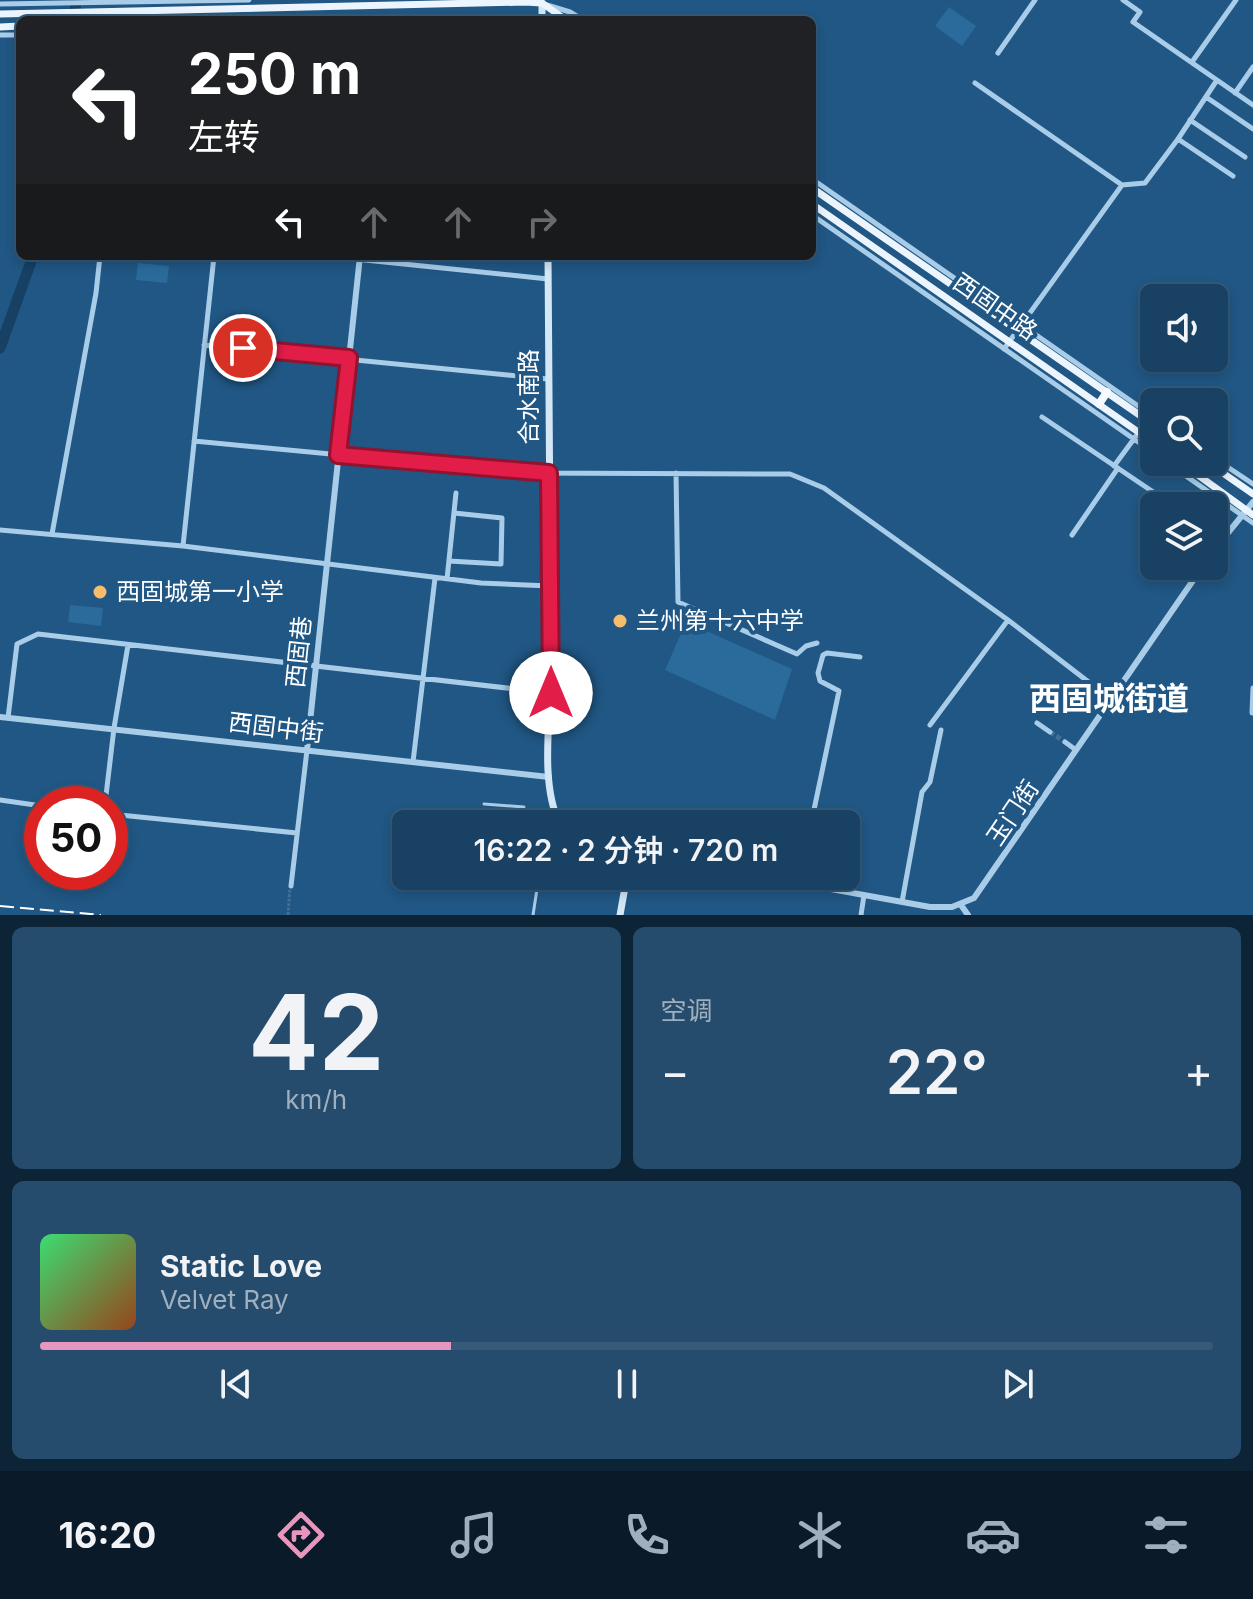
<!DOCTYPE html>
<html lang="zh">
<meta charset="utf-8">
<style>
body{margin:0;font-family:Inter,"Noto Sans SC",sans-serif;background:#254c6c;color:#f1f3f6;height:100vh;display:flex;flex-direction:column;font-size:30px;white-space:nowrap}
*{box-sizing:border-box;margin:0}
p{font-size:26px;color:#9fafbe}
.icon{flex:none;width:44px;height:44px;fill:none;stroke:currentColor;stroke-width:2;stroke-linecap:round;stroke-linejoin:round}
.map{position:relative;height:915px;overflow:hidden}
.panel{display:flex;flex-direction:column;gap:12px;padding:12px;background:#0d2436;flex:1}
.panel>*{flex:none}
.top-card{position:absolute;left:16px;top:16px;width:800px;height:244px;border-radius:12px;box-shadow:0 4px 12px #0003,0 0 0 2px #365a78;background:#202124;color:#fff;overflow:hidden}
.fabs{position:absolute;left:1140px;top:284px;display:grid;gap:16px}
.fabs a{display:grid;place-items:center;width:88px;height:88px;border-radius:12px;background:#184163;box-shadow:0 4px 12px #0003,0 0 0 2px #365a78;font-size:40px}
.speed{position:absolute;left:24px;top:786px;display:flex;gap:16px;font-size:40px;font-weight:700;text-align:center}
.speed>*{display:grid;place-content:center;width:104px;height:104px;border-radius:50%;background:#184163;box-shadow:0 4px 12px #0003,0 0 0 2px #365a78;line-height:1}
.speed .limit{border:12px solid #d22;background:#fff;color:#111}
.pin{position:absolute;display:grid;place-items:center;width:68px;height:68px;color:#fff;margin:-34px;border:4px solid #fff;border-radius:50%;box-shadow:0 2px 8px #0007}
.me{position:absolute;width:88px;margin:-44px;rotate:0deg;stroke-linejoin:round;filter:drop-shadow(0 0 6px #0008)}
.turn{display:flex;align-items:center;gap:28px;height:168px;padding:0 40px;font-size:36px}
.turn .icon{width:104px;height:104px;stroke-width:2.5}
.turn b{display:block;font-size:56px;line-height:68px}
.lanes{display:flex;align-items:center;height:76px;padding:0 40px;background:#0003;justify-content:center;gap:40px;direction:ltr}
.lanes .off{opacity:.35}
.big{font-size:60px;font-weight:600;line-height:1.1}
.panel .widget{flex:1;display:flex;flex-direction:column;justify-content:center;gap:12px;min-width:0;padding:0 28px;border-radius:12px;background:#254c6c}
.panel .dial{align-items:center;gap:0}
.dial b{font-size:104px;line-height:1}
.song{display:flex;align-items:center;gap:24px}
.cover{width:96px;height:96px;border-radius:12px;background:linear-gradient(135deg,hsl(140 70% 55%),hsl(20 70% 35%))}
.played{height:8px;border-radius:4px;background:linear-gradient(90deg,#e797bd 35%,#365a78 35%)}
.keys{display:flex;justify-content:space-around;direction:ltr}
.heat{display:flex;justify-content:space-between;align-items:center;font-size:44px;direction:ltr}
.panel .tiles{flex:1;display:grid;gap:12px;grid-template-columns:1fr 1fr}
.widget:last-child{grid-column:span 2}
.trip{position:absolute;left:392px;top:810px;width:468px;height:80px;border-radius:12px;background:#184163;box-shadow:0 4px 12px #0003,0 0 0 2px #365a78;font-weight:600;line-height:80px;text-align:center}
.dock{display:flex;height:128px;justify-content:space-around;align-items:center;background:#0a1a28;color:#9fafbe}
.dock .icon{width:56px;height:56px}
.dock .on{color:#e797bd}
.dock b{font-size:36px;color:#f1f3f6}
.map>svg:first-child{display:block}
</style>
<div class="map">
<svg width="1253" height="915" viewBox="0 0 1253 915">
<rect width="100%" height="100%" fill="#205784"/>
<path fill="#2a6b9c" d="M949 7 976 26 962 46 935 26Z
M138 263 169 266 167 283 136 280Z
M70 605 103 608 101 626 68 622Z
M686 622 792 669 775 720 665 670Z"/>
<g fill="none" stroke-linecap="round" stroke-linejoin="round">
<path stroke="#164064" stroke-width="11" d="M75 0 76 20
M0 348 33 256"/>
<path stroke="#417096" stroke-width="3" stroke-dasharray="3 1.5" stroke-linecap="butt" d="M288 915 290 887"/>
<path stroke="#417096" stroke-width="5" stroke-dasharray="5 2.5" stroke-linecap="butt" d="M1050 732 1065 742"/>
<path stroke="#a9cde9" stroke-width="3" d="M484 804 524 807
M533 915 539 876"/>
<path stroke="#a9cde9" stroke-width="5" d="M1123 0 1140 12 1133 22 1253 105
M0 4 249 0
M547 5 570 12 583 20
M0 35H20
M998 53 1035 0
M1192 62 1236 0
M1217 80 1178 139 1233 176
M975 83 1122 185 1004 349
M1235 93 1253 67
M1206 97 1253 129
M1190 120 1245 157
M812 179 1154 417
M1122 185 1145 183 1178 139
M812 215 1154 453
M326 256 548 279
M204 345 548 379
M1042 417 1174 506
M194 441 530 473 790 474 824 488 838 498 1008 620 1112 700
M1214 458 1253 484
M1166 462 1253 523
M1114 466 1139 432
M676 473 678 602 797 654 806 646 817 643
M0 530 183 546 481 583 550 586
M52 534 96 293 100 256
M1072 535 1118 468
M183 546 214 256
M449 561 501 564 502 518 454 513
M447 579 456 493
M1252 713 1253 688
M8 718 17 644 38 634 550 693
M1037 723 1050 732
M930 725 1008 620
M1065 742 1076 750
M413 762 435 578
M0 800 42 806
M105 804 114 728 128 645
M110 814 297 833
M811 824 839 691 820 681 818 673 823 655 827 653 860 657
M291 886 307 750
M902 902 922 792 930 782 941 730
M861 915 864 895"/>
<path stroke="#a9cde9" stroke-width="6" d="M1214 550 1253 502
M0 717 549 777
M307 750 360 256
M759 876 930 907H952L974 898 1203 566
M961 905 968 915"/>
<path stroke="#d4e7f7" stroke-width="7" d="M542 3V20
M548 256C549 393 551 531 551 669 551 714 539 784 560 824
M620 915 627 876"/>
<path stroke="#ecf5fe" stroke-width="7" d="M0 14 525 2 542 3 566 20
M355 20H531
M0 27 20 26
M812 188 1154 425
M812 204 1154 443
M1180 462 1253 515
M1207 462 1253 494"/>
<path stroke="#f6fafe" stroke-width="8" d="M1099 404 1107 392"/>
<path stroke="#fff" stroke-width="2" stroke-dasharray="14 6" stroke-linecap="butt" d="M0 906 101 915"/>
</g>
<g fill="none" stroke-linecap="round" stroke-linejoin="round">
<defs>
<path id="route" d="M243 348 349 358 338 455 549 473 551 693"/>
</defs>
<use href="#route" stroke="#92132f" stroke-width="20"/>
<use href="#route" stroke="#e11d48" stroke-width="14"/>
</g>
<g fill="#f6bd6a" stroke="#205784" stroke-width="3">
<circle cx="100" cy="592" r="8"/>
<circle cx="620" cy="621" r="8"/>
</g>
<g text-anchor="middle" stroke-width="8" stroke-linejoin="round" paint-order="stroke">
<g font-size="24" fill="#fff" stroke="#205784">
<text transform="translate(995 307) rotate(35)" y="8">西固中路</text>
<text transform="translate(529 397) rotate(-90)" y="8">合水南路</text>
<text transform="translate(299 652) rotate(-84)" y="8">西固巷</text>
<text transform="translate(276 728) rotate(7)" y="8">西固中街</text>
<text transform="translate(1013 813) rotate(-56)" y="8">玉门街</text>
</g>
<g font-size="24" fill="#fff" stroke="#205784" text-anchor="start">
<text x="116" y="600">西固城第一小学</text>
<text x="636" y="629">兰州第十六中学</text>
</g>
<g font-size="32" font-weight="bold" fill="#fff" stroke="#205784">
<text x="1109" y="710">西固城街道</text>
</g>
</g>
</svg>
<div class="fabs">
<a><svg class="icon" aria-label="sound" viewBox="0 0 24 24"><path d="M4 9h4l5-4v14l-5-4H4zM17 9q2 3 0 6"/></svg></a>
<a><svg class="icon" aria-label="search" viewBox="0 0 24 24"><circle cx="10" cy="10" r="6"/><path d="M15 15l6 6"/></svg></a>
<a><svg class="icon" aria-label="layers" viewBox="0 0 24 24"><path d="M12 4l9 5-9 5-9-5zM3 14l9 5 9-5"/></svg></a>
</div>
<div class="speed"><div class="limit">50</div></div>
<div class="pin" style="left:243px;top:348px;background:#d93025"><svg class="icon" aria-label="arrive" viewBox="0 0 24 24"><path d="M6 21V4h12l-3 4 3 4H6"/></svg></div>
<svg class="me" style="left:551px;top:693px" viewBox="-20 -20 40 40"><circle r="19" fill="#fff"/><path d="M0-13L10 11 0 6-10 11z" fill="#e11d48"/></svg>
<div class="trip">16:22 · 2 分钟 · 720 m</div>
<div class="top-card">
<div class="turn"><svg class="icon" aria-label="left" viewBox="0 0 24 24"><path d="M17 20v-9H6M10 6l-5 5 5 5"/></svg><div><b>250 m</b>左转</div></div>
<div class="lanes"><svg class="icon" aria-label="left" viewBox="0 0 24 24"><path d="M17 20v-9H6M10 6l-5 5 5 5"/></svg><svg class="icon off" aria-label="ahead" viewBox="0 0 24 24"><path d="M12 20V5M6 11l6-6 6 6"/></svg><svg class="icon off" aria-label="ahead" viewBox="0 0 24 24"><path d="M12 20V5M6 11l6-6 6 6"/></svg><svg class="icon off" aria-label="right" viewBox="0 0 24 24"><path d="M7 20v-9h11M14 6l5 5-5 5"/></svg></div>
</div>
</div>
<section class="panel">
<div class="tiles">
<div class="widget dial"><b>42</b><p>km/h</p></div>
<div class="widget"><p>空调</p>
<div class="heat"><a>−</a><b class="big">22°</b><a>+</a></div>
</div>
<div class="widget">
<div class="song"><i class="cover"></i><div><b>Static Love</b><p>Velvet Ray</p></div></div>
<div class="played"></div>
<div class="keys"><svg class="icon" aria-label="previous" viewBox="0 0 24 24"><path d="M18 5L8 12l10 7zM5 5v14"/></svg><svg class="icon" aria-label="pause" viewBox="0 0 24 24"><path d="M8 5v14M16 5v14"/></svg><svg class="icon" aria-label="next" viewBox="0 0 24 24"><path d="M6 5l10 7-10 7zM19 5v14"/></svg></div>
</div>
</div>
</section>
<nav class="dock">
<b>16:20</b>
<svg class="icon on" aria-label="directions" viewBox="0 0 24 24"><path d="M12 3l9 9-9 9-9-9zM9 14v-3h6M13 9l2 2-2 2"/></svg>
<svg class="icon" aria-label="music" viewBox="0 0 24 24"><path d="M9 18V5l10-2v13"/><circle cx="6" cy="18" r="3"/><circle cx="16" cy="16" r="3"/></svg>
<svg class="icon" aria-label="phone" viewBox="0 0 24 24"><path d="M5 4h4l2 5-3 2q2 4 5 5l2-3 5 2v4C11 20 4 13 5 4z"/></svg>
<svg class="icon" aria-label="climate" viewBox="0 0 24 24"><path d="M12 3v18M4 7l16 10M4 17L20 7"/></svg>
<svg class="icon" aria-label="car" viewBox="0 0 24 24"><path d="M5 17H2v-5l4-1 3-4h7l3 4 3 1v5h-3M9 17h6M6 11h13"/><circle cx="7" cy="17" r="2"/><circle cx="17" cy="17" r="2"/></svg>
<svg class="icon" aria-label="filters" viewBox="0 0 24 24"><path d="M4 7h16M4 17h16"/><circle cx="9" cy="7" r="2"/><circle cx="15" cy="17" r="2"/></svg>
</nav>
